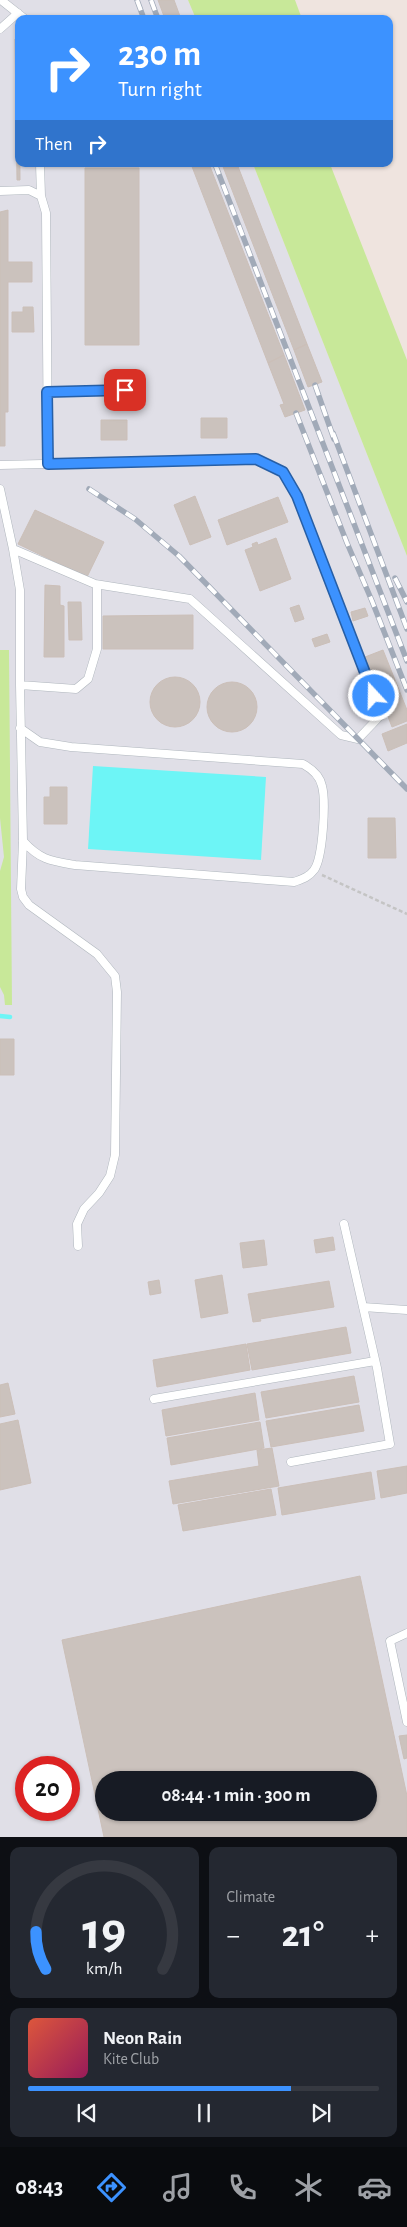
<!DOCTYPE html>
<meta charset="utf-8">
<style>
body{margin:0;font-family:"Alegreya Sans",sans-serif;background:#242831;color:#f1f3f6;height:100vh;display:flex;flex-direction:column;font-size:19px;white-space:nowrap}
*{box-sizing:border-box;margin:0}
p{font-size:16px;color:#9ea1a6}
.icon{flex:none;width:28px;height:28px;fill:none;stroke:currentColor;stroke-width:2;stroke-linecap:round;stroke-linejoin:round}
.map{position:relative;height:1837px;overflow:hidden}
.panel{display:flex;flex-direction:column;gap:10px;padding:10px;background:#0d0f14;flex:1}
.panel>*{flex:none}
.banner{position:absolute;left:15px;top:15px;width:378px;height:152px;border-radius:10px;box-shadow:0 1px 4px #0004;background:#3c92ff;color:#fff;overflow:hidden}
.speed{position:absolute;left:15px;top:1756px;display:flex;gap:10px;font-size:25px;font-weight:700;text-align:center}
.speed>*{display:grid;place-content:center;width:65px;height:65px;border-radius:50%;background:#171b24;box-shadow:0 1px 4px #0004;line-height:1}
.speed .limit{border:8px solid #d22;background:#fff;color:#111}
.pin{position:absolute;display:grid;place-items:center;width:42px;height:42px;color:#fff;margin:-21px;border-radius:10px;box-shadow:0 2px 8px #0006}
.me{position:absolute;width:55px;margin:-28px;rotate:339deg;stroke-linejoin:round;filter:drop-shadow(0 0 4px #0008)}
.turn{display:flex;align-items:center;gap:18px;height:105px;padding:0 20px;font-size:22px}
.turn .icon{width:65px;height:65px;stroke-width:2.5}
.turn b{display:block;font-size:35px;line-height:42px}
.then{display:flex;align-items:center;height:48px;padding:0 20px;background:#0003;gap:10px;font-size:19px}
.big{font-size:38px;font-weight:700;line-height:1.1}
.panel .card{flex:1;display:flex;flex-direction:column;justify-content:center;gap:8px;min-width:0;padding:0 18px;border-radius:10px;background:#242831}
.panel .dial{align-items:center;gap:0}
.dial svg{height:130px;overflow:visible;fill:none;stroke:#363941;stroke-width:7;stroke-linecap:round;text-anchor:middle}
.dial text{fill:#f1f3f6;stroke:none}
.song{display:flex;align-items:center;gap:15px}
.cover{width:60px;height:60px;border-radius:8px;background:linear-gradient(135deg,hsl(10 70% 55%),hsl(330 70% 35%))}
.played{height:5px;border-radius:2px;background:linear-gradient(90deg,#3c92ff 75%,#363941 75%)}
.keys{display:flex;justify-content:space-around;direction:ltr}
.heat{display:flex;justify-content:space-between;align-items:center;font-size:28px;direction:ltr}
.panel .tiles{flex:1;display:grid;gap:10px;grid-template-columns:1fr 1fr}
.card:last-child{grid-column:span 2}
.trip{position:absolute;left:95px;top:1771px;width:282px;height:50px;border-radius:25px;background:#171b24;box-shadow:0 1px 4px #0004;font-weight:700;line-height:50px;text-align:center}
.tab-bar{display:flex;height:80px;justify-content:space-around;align-items:center;background:#090b0e;color:#9ea1a6}
.tab-bar .icon{width:35px;height:35px}
.tab-bar .current{color:#3c92ff}
.tab-bar b{font-size:22px;color:#f1f3f6}
.map>svg:first-child{display:block}
</style>
<div class="map">
<svg width="407" height="1837" viewBox="0 0 407 1837">
<rect width="100%" height="100%" fill="#efe4df"/>
<path fill="#e0dfe7" fill-rule="evenodd" d="M0 0H188L196 19H19V164H253L407 556V1837H0ZM26 1768H69V1810H26ZM104 1780H369V1812H104Z"/>
<path fill="#c8e899" d="M188 0H295L302 19H196Z
M253 164H330L407 360V556Z
M0 650H9L12 1005H5L4 995 0 987V871L4 857 0 818Z"/>
<path fill="#6df5f6" d="M93 766 266 777 261 860 88 849Z"/>
<g fill="none" stroke-linecap="round" stroke-linejoin="round">
<path stroke="#6df5f6" stroke-width="4.5" d="M0 1016 10 1017"/>
</g>
<path fill="#cbc2bd" stroke="#cbbfb8" fill-rule="evenodd" d="M158 0H174L181 19H165Z
M19 38 20 180H17L15 39Z
M191 164H209L284 355 268 363Z
M222 164H237L307 344 294 350Z
M85 168H139V345H85Z
M8 210V262H32V282H8V412H5V446H0V212Z
M23 307H33L34 332H12V312H23Z
M307 344 322 382 308 387 294 350Z
M284 355 305 410 285 417 280 405 284 404 268 363Z
M201 418H227V438H201Z
M101 420H127V440H101Z
M195 496 211 537 190 545 174 505Z
M278 497 288 522 227 545 218 520Z
M35 510 104 542 87 577 18 544Z
M276 538 291 579 260 591 245 550 253 547 252 544 257 542 258 545Z
M45 585 60 586V605L64 606V657H44Z
M68 602H81L82 640H69Z
M299 605 304 619 295 622 290 608Z
M365 608 368 616 353 621 351 612Z
M193 615V649H103V616Z
M327 634 330 642 315 647 312 639Z
M383 650 407 710V721L392 727 365 657Z
M150 702a25 25 0 1 1 50 0a25 25 0 1 1-50 0Z
M207 707a25 25 0 1 1 50 0a25 25 0 1 1-50 0Z
M407 724V743L388 751 382 734Z
M50 787H67V824H44V797H50Z
M368 818H395L396 858H368Z
M0 1039H14V1075H0Z
M333 1237 335 1250 316 1253 314 1240Z
M264 1240 267 1265 243 1268 240 1243Z
M222 1275 228 1313 201 1318 195 1280Z
M159 1280 161 1293 150 1295 148 1282Z
M329 1281 334 1307 260 1319 261 1321 253 1322 248 1294Z
M346 1327 351 1353 252 1370 247 1344Z
M246 1344 250 1370 157 1387 153 1360Z
M354 1376 359 1402 266 1418 261 1392Z
M8 1383 15 1414 0 1417V1385Z
M255 1393 259 1420 166 1436 162 1410Z
M359 1405 364 1431 271 1447 266 1421Z
M18 1420 31 1483 0 1490V1424Z
M260 1422 264 1448 171 1465 167 1438Z
M272 1448 279 1486 173 1504 169 1481 259 1466 257 1450Z
M407 1466V1493L381 1498 377 1471Z
M371 1472 375 1499 282 1515 278 1488Z
M271 1489 276 1515 183 1531 178 1505Z
M360 1576 407 1796V1837H104L62 1640ZM104 1780H369V1812H104Z
M407 1735V1758L404 1759 399 1736Z"/>
<g fill="none" stroke-linecap="round" stroke-linejoin="round">
<defs>
<path id="lane" d="M1 0 25 19
M0 29 18 13
M40 164 41 196
M0 191 29 190 41 196 46 213 48 464
M47 392 125 390
M0 465 256 459 283 472 297 496 381 715 358 739 341 735 190 599 95 584 13 549 0 489
M13 549 20 590V685L76 689 88 679 97 649V585
M20 685 23 841 21 889 23 897 29 905 97 954 115 976 117 992 115 1155 110 1176 99 1193 84 1209 77 1224 78 1246
M20 728 40 742 71 747 303 764C312 769 320 776 322 786 326 801 323 858 314 870 309 877 302 879 294 882L75 865C51 861 40 860 23 841
M363 1307 407 1310
M154 1399 375 1361
M291 1462 390 1444 377 1368 344 1224
M407 1633 390 1641 407 1722"/>
</defs>
<use href="#lane" stroke="#afb6bd" stroke-width="9"/>
<path stroke="#c4c4c4" stroke-width="2.5" stroke-dasharray="4 2.5" stroke-linecap="butt" d="M322 875 407 914"/>
<use href="#lane" stroke="#fff" stroke-width="8"/>
<defs>
<path id="rail" d="M137 0 144 19
M151 0 158 19
M215 164 407 661
M315 385 334 439
M296 413 347 543 372 601 407 690
M333 433 407 629
M89 489 135 519 179 556 407 789
M395 578 407 602"/>
</defs>
<use href="#rail" stroke="#a1aab8" stroke-width="5.5"/>
<use href="#rail" stroke="#fff" stroke-width="4" stroke-dasharray="11" stroke-linecap="butt"/>
</g>
<g fill="none" stroke-linecap="round" stroke-linejoin="round">
<defs>
<path id="route" d="M125 390 47 392 48 464 256 459 283 472 297 496 374 696"/>
</defs>
<use href="#route" stroke="#275fa6" stroke-width="12"/>
<use href="#route" stroke="#3c92ff" stroke-width="9"/>
</g>
</svg>
<div class="speed"><div class="limit">20</div></div>
<div class="pin" style="left:125px;top:390px;background:#d93025"><svg class="icon" aria-label="arrive" viewBox="0 0 24 24"><path d="M6 21V4h12l-3 4 3 4H6"/></svg></div>
<svg class="me" style="left:374px;top:696px" viewBox="-20 -20 40 40"><circle r="17" fill="#3c92ff" stroke="#fff" stroke-width="3"/><path d="M0-11L8 9 0 5-8 9z" fill="#fff"/></svg>
<div class="trip">08:44 · 1 min · 300 m</div>
<div class="banner">
<div class="turn"><svg class="icon" aria-label="right" viewBox="0 0 24 24"><path d="M7 20v-9h11M14 6l5 5-5 5"/></svg><div><b>230 m</b>Turn right</div></div>
<div class="then">Then<svg class="icon" aria-label="right" viewBox="0 0 24 24"><path d="M7 20v-9h11M14 6l5 5-5 5"/></svg></div>
</div>
</div>
<section class="panel">
<div class="tiles">
<div class="card dial"><svg viewBox="0 0 100 80">
<path d="M14 69A42 42 0 1 1 86 69"/>
<path d="M14 69A42 42 0 0 1 8 46" stroke="#3c92ff"/>
<text x="50" y="56" font-size="32" font-weight="700">19</text>
<text x="50" y="72" font-size="11">km/h</text>
</svg></div>
<div class="card"><p>Climate</p>
<div class="heat"><a>−</a><b class="big">21°</b><a>+</a></div>
</div>
<div class="card">
<div class="song"><i class="cover"></i><div><b>Neon Rain</b><p>Kite Club</p></div></div>
<div class="played"></div>
<div class="keys"><svg class="icon" aria-label="previous" viewBox="0 0 24 24"><path d="M18 5L8 12l10 7zM5 5v14"/></svg><svg class="icon" aria-label="pause" viewBox="0 0 24 24"><path d="M8 5v14M16 5v14"/></svg><svg class="icon" aria-label="next" viewBox="0 0 24 24"><path d="M6 5l10 7-10 7zM19 5v14"/></svg></div>
</div>
</div>
</section>
<nav class="tab-bar">
<b>08:43</b>
<svg class="icon current" aria-label="directions" viewBox="0 0 24 24"><path d="M12 3l9 9-9 9-9-9zM9 14v-3h6M13 9l2 2-2 2"/></svg>
<svg class="icon" aria-label="music" viewBox="0 0 24 24"><path d="M9 18V5l10-2v13"/><circle cx="6" cy="18" r="3"/><circle cx="16" cy="16" r="3"/></svg>
<svg class="icon" aria-label="phone" viewBox="0 0 24 24"><path d="M5 4h4l2 5-3 2q2 4 5 5l2-3 5 2v4C11 20 4 13 5 4z"/></svg>
<svg class="icon" aria-label="climate" viewBox="0 0 24 24"><path d="M12 3v18M4 7l16 10M4 17L20 7"/></svg>
<svg class="icon" aria-label="car" viewBox="0 0 24 24"><path d="M5 17H2v-5l4-1 3-4h7l3 4 3 1v5h-3M9 17h6M6 11h13"/><circle cx="7" cy="17" r="2"/><circle cx="17" cy="17" r="2"/></svg>
</nav>
